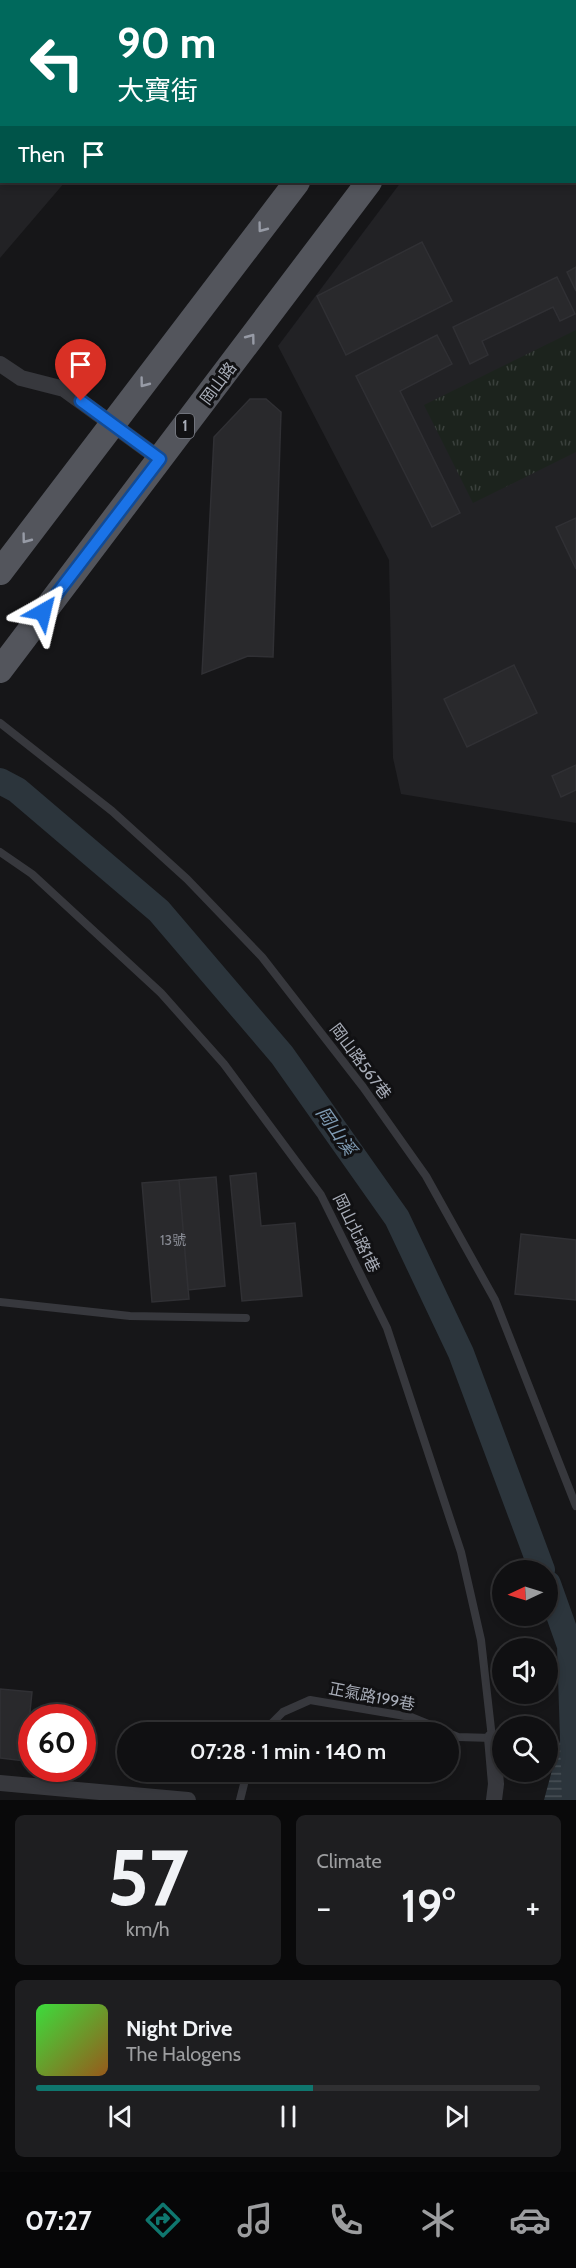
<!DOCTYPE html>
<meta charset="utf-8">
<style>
body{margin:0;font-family:Cabin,"Noto Sans TC",sans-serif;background:#1e1e20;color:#f1f3f6;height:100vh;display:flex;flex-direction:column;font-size:22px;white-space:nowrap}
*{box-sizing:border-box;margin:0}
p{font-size:20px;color:#9c9d9f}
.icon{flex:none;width:33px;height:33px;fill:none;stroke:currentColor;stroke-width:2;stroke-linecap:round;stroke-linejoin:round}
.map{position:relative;height:1800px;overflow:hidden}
.side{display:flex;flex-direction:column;gap:15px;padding:15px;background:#09090a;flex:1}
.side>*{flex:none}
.banner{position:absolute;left:0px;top:0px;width:576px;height:183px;box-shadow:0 3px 9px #0003,0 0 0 2px #303032;background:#00695c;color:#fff;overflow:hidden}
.needle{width:39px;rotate:266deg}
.tools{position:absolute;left:492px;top:1560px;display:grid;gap:12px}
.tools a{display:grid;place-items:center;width:66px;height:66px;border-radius:50%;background:#101012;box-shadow:0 3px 9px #0003,0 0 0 2px #303032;font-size:30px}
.speed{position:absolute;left:18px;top:1704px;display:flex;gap:12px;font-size:30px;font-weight:700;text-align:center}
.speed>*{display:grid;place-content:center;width:78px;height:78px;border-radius:50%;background:#101012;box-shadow:0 3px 9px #0003,0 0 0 2px #303032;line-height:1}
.speed .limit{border:9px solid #d22;background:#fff;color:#111}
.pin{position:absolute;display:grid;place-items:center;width:51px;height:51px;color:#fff;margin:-62px -26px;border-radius:50% 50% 50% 0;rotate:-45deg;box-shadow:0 0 6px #0007}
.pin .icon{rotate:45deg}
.me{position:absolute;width:66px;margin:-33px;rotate:37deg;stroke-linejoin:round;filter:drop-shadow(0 0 4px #0008)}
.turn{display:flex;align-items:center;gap:21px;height:126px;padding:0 18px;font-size:27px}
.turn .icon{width:78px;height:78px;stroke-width:2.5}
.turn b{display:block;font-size:42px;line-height:51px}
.then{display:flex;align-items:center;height:57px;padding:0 18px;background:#0003;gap:12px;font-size:22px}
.big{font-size:45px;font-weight:600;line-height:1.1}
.side .tile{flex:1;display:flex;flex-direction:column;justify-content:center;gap:9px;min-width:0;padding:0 21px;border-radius:9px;background:#1e1e20}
.side .dial{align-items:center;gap:0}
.dial b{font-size:78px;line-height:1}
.song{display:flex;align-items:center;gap:18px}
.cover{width:72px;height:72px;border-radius:9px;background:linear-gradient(135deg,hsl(120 70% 55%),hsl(30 70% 35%))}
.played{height:6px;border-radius:3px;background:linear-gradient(90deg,#0f766e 55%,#303032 55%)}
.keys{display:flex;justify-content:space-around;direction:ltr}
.heat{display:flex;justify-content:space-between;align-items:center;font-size:33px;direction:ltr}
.side .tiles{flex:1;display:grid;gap:15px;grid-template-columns:1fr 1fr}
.tile:last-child{grid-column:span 2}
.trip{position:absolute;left:117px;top:1722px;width:342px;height:60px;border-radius:30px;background:#101012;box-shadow:0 3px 9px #0003,0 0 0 2px #303032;font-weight:600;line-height:60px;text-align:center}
.tab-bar{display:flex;height:96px;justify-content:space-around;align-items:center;background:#060607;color:#9c9d9f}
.tab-bar .icon{width:42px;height:42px}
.tab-bar .active{color:#0f766e}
.tab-bar b{font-size:27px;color:#f1f3f6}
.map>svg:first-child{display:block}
</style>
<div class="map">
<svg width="576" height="1800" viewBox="0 0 576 1800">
<defs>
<pattern id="grass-tufts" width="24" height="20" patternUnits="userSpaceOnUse" patternTransform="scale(1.5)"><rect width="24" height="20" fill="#1c231d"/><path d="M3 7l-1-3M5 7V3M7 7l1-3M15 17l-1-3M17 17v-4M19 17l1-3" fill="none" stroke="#3a403c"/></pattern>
<pattern id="water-rules" width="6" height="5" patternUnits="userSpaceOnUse" patternTransform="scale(1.5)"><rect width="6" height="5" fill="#2c353c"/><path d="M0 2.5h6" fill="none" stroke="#485056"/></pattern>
</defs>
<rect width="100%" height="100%" fill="#161618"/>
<path fill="#222225" d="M0 0H225L2 2V182H65L0 258Z
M536 0H576V823L401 794 393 758 389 560 278 346 401 182H574V2Z"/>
<path fill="url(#grass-tufts)" d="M576 330V452L473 503 424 405Z"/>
<path fill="url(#water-rules)" d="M572 1696 576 1705V1800H544Z"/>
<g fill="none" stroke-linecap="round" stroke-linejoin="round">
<path stroke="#2c353c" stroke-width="26" d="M0 781 17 790 159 911 282 1055 397 1218 461 1353 542 1570
M548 1584 570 1646 575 1800"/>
</g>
<path fill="#29292c" stroke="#303034" stroke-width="1.5" d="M576 5V119L574 116Z
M422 242 452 301 346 355 317 296Z
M576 267V291L567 272Z
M557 277 575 314 560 321 553 307 482 341 488 355 470 364 453 327Z
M437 335 452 364 400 391 460 513 432 527 356 376Z
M250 399H266L281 412 273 657 248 656 202 674 214 437Z
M576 518V569L556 527Z
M514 665 537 713 467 747 444 699Z
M576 765V790L561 797 552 776Z
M256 1173 261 1226 295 1223 302 1296 242 1301 230 1176Z
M216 1177 225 1286 188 1290 179 1180Z
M179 1180 189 1299 152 1302 142 1183Z
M521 1234 576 1240V1300L515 1294Z
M0 1689 32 1692 25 1761 0 1758Z"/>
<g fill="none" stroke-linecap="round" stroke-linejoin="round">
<path stroke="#37383d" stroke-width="8" d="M312 2 313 0
M0 723 112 811 187 879 262 957 363 1087 426 1176 495 1300 576 1506
M0 852 32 874 161 993 224 1064 321 1195 387 1328 461 1552 481 1640 492 1738 458 1737 448 1733
M0 1302 130 1316 246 1318
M263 1732 283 1712 310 1700 411 1717 448 1732
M240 1800 247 1772"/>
<path stroke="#37383d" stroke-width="16" d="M0 364 21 378 64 389 160 459
M492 1738 496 1784 494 1800
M0 1783 188 1800"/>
<path stroke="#53555c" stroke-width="26" d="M434 2 435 0
M505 2 506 0
M0 572 297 182
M0 670 369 182"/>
</g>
<defs><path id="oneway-chevron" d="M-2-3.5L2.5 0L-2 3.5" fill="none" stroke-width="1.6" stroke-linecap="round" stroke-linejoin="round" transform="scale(1.5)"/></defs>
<g stroke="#979ba6">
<use href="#oneway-chevron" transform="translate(262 228) rotate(127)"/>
<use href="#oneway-chevron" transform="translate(251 338) rotate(-53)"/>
<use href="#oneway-chevron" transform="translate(144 383) rotate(127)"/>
<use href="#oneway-chevron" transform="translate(26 539) rotate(127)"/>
</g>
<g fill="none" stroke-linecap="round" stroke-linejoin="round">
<defs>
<path id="route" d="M43 612 160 459 81 401"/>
</defs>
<use href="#route" stroke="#114b97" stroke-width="15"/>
<use href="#route" stroke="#1a73e8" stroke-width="10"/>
</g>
<g text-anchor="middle" stroke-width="6" stroke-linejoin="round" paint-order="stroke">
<g font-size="14" fill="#888b94">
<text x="173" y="1245">13號</text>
</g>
<rect fill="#111113" stroke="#7b7e86" stroke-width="1.5" x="176" y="414" width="18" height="24" rx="4.5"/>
<g font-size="15" font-weight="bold" fill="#a8adb8">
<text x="185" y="431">1</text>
</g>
<g font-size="16" fill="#a8adb8" stroke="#111113">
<text transform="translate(218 383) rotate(-53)" y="6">岡山路</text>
<text transform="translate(361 1061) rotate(53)" y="6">岡山路567巷</text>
<text transform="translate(357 1233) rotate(64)" y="6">岡山北路1巷</text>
<text transform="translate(372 1696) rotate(11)" y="6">正氣路199巷</text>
</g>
<g font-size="18" font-style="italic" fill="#7f9bb3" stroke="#111113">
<text transform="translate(336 1131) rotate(55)" y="6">岡山溪</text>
</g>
</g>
</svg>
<div class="tools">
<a><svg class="needle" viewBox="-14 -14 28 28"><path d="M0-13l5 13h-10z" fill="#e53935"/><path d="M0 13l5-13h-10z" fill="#9c9d9f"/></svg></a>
<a><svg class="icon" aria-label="sound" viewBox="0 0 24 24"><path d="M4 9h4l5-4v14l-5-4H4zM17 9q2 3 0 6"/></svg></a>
<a><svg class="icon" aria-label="search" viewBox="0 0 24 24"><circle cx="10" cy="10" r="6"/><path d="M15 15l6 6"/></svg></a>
</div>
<div class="speed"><div class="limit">60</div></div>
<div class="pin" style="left:81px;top:401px;background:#d93025"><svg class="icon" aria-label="arrive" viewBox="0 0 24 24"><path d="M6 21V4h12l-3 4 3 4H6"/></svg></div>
<svg class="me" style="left:43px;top:612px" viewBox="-20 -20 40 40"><path d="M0-17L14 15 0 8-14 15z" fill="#1a73e8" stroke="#fff" stroke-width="4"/></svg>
<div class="trip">07:28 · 1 min · 140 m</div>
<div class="banner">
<div class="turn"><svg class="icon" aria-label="left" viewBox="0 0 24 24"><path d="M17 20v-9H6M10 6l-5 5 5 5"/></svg><div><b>90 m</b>大寶街</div></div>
<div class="then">Then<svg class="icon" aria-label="arrive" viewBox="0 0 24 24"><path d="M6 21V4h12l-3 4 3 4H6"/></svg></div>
</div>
</div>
<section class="side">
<div class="tiles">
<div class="tile dial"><b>57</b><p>km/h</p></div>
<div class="tile"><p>Climate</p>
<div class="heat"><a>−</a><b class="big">19°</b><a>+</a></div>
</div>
<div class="tile">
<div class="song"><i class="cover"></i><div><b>Night Drive</b><p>The Halogens</p></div></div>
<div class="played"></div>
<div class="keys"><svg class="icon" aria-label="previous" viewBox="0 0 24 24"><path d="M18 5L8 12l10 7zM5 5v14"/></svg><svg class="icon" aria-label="pause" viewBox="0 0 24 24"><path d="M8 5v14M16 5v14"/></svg><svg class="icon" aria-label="next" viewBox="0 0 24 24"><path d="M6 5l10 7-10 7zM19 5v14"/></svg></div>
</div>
</div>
</section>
<nav class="tab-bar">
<b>07:27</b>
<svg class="icon active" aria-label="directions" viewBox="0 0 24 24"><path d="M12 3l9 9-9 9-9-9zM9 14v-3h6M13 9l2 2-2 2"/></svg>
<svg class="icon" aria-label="music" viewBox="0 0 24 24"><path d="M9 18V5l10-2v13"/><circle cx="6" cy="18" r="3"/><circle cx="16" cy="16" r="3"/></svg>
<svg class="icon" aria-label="phone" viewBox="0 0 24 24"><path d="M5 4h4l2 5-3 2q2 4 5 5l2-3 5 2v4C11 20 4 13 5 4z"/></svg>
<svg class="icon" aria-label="climate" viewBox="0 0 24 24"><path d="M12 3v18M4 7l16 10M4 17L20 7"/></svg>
<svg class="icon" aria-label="car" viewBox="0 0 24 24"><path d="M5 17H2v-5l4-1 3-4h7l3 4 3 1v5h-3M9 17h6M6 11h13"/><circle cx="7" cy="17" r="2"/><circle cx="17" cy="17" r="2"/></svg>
</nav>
